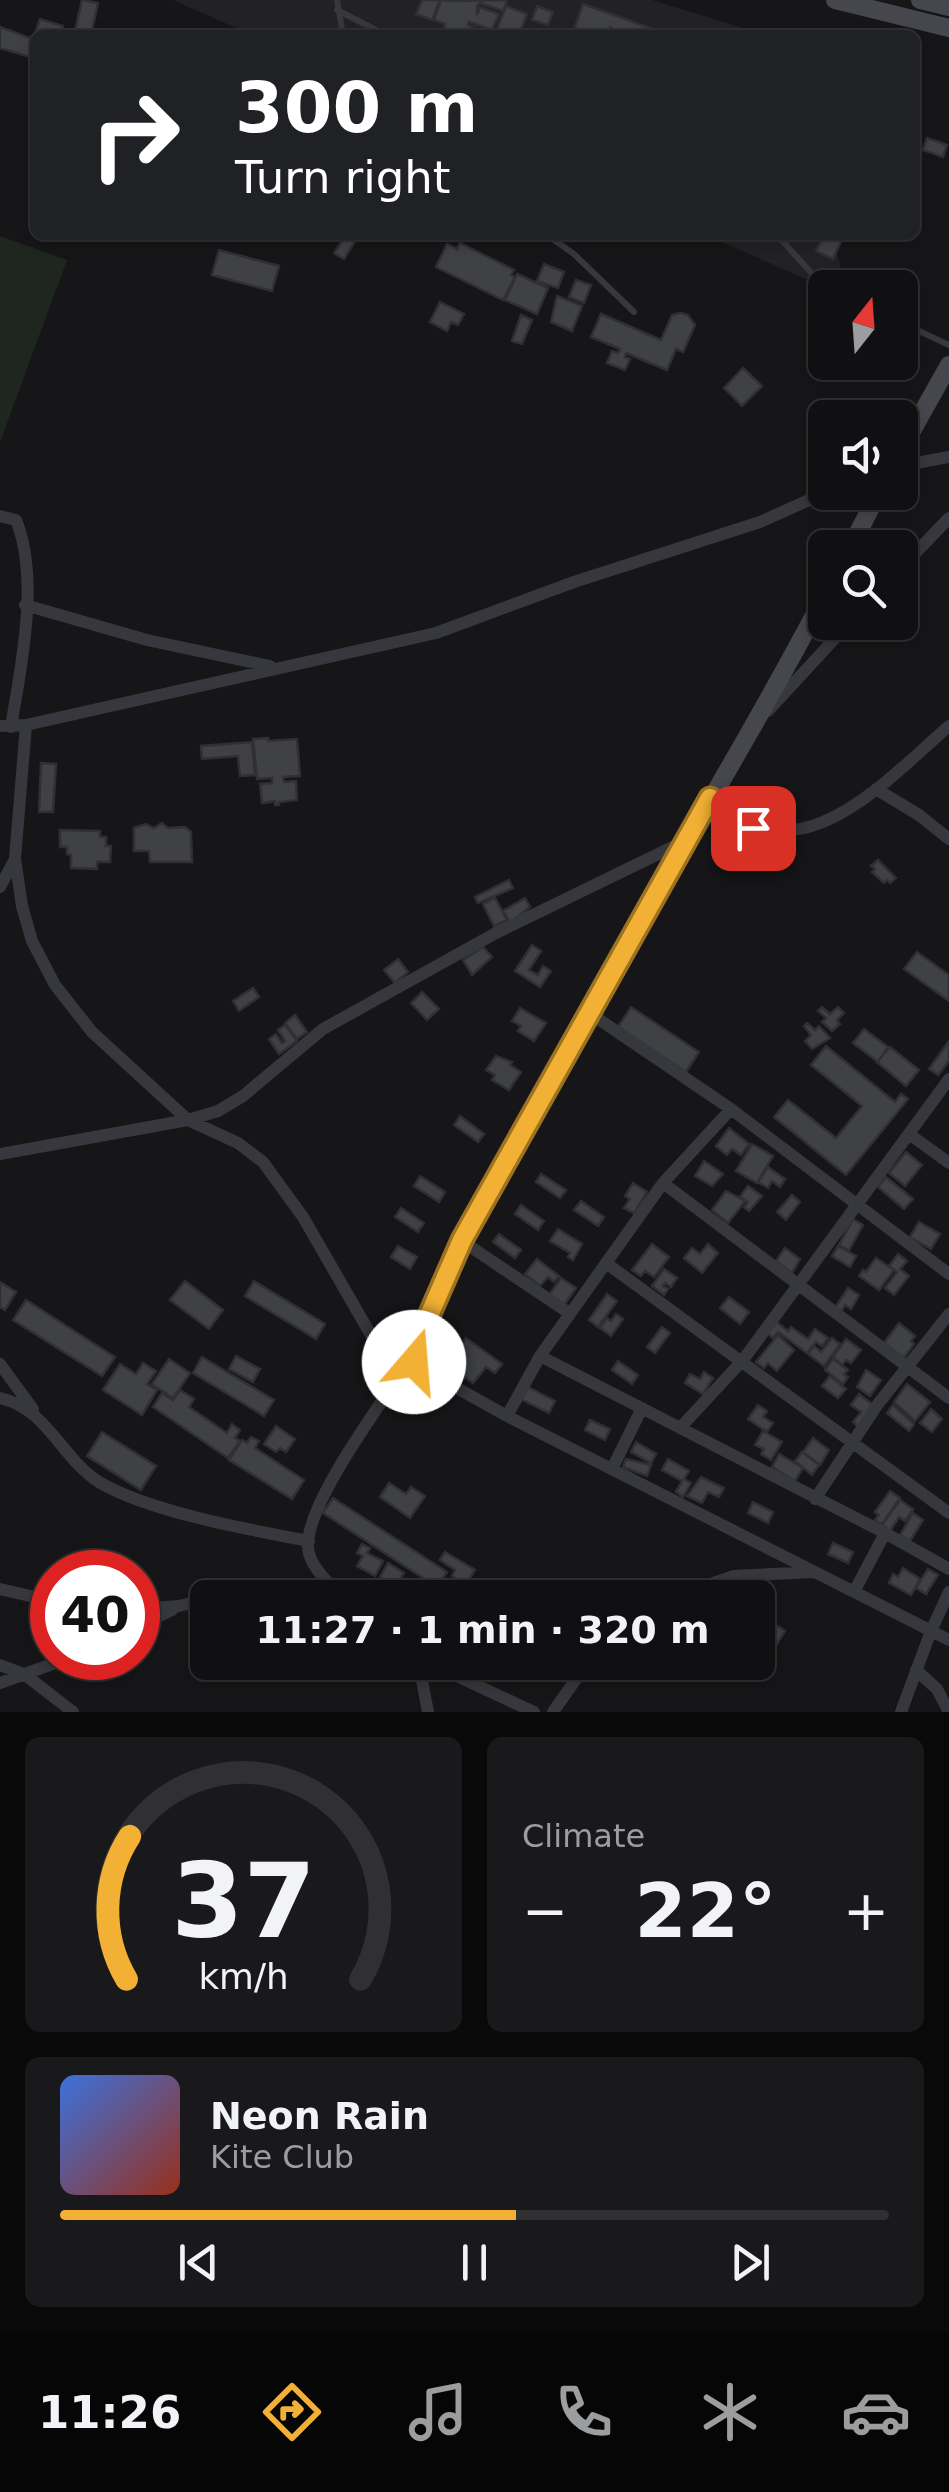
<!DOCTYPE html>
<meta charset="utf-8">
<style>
body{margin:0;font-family:"DejaVu Sans",sans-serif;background:#19191b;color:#f1f3f6;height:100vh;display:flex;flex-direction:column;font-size:38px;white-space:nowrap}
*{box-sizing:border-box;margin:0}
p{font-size:32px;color:#9c9d9f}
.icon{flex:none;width:55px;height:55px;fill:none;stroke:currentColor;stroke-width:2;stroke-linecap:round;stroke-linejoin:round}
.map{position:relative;height:1712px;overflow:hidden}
.drawer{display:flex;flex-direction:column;gap:25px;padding:25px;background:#09090a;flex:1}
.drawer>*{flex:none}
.banner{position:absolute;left:30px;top:30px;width:890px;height:210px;border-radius:15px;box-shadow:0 5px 15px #0003,0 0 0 2px #303032;background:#202124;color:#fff;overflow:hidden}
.needle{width:65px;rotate:17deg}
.controls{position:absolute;left:808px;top:270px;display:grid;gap:20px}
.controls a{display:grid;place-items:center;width:110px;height:110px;border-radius:15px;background:#101012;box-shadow:0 5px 15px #0003,0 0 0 2px #303032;font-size:50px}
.speed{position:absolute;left:30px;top:1550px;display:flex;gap:20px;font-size:50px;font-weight:700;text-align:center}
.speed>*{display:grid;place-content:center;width:130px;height:130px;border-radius:50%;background:#101012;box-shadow:0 5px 15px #0003,0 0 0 2px #303032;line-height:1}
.speed .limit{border:15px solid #d22;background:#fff;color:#111}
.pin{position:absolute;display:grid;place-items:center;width:85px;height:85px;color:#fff;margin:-42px;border-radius:20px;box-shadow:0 5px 15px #0006}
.me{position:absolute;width:110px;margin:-55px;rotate:18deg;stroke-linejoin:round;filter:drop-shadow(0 0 8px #0008)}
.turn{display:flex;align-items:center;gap:35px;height:210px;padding:0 40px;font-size:45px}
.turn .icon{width:130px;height:130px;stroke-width:2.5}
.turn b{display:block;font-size:70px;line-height:85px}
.big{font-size:75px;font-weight:800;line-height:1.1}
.drawer .card{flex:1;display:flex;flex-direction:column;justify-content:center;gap:15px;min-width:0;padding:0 35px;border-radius:15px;background:#19191b}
.drawer .dial{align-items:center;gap:0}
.dial svg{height:260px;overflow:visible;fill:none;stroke:#303032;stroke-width:7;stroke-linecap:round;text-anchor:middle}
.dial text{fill:#f1f3f6;stroke:none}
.song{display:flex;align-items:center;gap:30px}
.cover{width:120px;height:120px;border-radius:15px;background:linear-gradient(135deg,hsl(220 70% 55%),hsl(10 70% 35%))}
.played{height:10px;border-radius:5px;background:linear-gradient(90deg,#f2b134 55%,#303032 55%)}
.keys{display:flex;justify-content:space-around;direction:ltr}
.heat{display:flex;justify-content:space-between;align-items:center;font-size:55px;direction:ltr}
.drawer .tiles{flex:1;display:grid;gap:25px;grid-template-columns:1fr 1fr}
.card:last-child{grid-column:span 2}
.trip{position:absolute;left:190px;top:1580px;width:585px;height:100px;border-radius:15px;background:#101012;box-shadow:0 5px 15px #0003,0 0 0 2px #303032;font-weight:800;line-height:100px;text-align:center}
.menu{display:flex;height:160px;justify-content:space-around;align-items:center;background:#060607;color:#9c9d9f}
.menu .icon{width:70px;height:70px}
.menu .active{color:#f2b134}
.menu b{font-size:45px;color:#f1f3f6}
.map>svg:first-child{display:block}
</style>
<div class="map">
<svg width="949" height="1712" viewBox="0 0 949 1712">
<rect width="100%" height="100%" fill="#161618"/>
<path fill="#222225" d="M173 0H652L766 35H252Z
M706 235H832L843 275 824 287Z"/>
<path fill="#1e261f" d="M0 236 67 260 0 442Z"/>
<path fill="#404145" stroke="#303034" stroke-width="2.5" d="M82 0 98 3 91 35H74Z
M422 0H440L432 20 416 14Z
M441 0 454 1 507 0 503 11 480 3 477 6V15L480 7 499 14 492 30 469 22 468 25 489 35H441L445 24 434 20Z
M583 4 656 30 654 35H636L619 29 617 35H610L611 26 608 34 599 31 597 35H572Z
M506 6 527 14 519 35H491L495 34Z
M537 6 553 12 548 25 532 20Z
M40 19 63 26 61 35 34 36Z
M0 27 35 40 30 57 0 48Z
M927 138 947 145 943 157 923 150Z
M346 235H366L363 241 357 238 344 259 334 253Z
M824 235H844L833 259 816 251Z
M460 243 514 270 511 275 515 277 503 300 436 267 447 244 457 249Z
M219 250 279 266 272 291 212 275Z
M544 264 564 272 558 288 537 281Z
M517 274 548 288 537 314 505 300Z
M576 280 591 285 584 303 569 297Z
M557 296 582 306 572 331 551 322Z
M440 302 464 314 458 325 451 322 447 331 430 322Z
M680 313 688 315 695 325 683 352 676 349 667 370 626 353 625 357 630 359 625 370 607 363 612 351 618 353 620 349 591 337 601 314 661 340 672 315Z
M521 315 532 320 522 344 512 341Z
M743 368 762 386 742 406 724 388Z
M268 738V741L297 739 300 776 283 777 284 782 296 781 297 800 279 802V805H275V801L262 803 260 784 272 783V778L257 779 253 739Z
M252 742 255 775 240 776 238 756 202 759 201 746Z
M41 763 56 764 53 812H39Z
M162 823 168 828 185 827 191 832 192 862H150L149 851H134V828L146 824 154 828Z
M60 830 100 831V837H106V846H111L110 862H97V869L71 868V855L67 854V847H60Z
M878 860 896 878 890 883 887 880 884 883 872 872 875 869 871 866Z
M509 880 513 888 478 903 475 897Z
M495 898 507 920 494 926 483 904Z
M525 898 530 907 510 923 503 911Z
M532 945 541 951 529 970 538 975 543 966 551 971 540 987 515 971Z
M483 947 492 957 472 975 463 960Z
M917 952 949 975V1001L904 969Z
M398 959 408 972 395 983 384 970Z
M253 988 259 997 239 1011 233 1001Z
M422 992 439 1009 427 1020 411 1003Z
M631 1007 699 1052 686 1072 618 1027Z
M822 1007 830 1014 838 1007 844 1013 837 1020 840 1024 832 1031 822 1022 826 1018 818 1011Z
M520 1008 546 1023 534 1041 518 1031 521 1026 512 1021Z
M295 1015 307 1032 297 1039 285 1023Z
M807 1023 815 1030 819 1026 830 1038 812 1049 805 1041 811 1035 804 1026Z
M285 1025 297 1041 279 1054 269 1039 276 1034 282 1043 285 1041 278 1030Z
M864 1029 888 1047 878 1062 853 1043Z
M949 1041V1061L938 1075 929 1069Z
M826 1046 895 1102 901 1094 908 1099 846 1175 774 1117 788 1100 836 1138 862 1106 811 1065Z
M890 1047 919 1070 906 1086 877 1062Z
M496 1056 512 1062 510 1065 521 1072 509 1090 492 1080 495 1075 486 1070Z
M460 1116 484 1134 478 1142 454 1125Z
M729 1128 749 1144 741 1155 732 1149 727 1155 716 1146Z
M752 1144 773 1156 757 1183 736 1171Z
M906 1152 922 1165 905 1186 889 1173Z
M704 1161 723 1174 712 1186 695 1176Z
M768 1167 785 1179 780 1187 772 1181 768 1188 758 1182Z
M541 1174 566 1190 560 1198 536 1182Z
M420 1176 445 1192 439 1202 414 1186Z
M886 1177 913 1199 904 1209 878 1187Z
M633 1183 647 1192 634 1213 624 1208 630 1199 625 1196Z
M748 1186 762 1196 749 1211 744 1207 748 1202 740 1197Z
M726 1191 745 1201 728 1223 712 1210Z
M792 1195 800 1202 786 1220 777 1212Z
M581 1201 604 1217 598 1226 574 1210Z
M521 1205 544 1221 538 1230 515 1214Z
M401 1208 424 1223 418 1232 395 1217Z
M853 1219 863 1225 849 1250 839 1245Z
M919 1222 940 1234 931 1249 910 1237Z
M558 1229 582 1244 573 1260 568 1257 570 1253 550 1241Z
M499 1234 521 1250 515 1258 493 1242Z
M652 1244 669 1257 654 1277 645 1271 641 1276 632 1270Z
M708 1244 718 1253 702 1273 684 1258 692 1248 700 1254Z
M398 1246 417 1257 410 1269 391 1257Z
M838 1246 856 1256 850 1267 832 1256Z
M785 1248 800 1259 792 1273 776 1261Z
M898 1254 907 1261 900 1269 909 1276 894 1295 885 1288 897 1272 889 1266Z
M876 1258 894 1270 879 1290 859 1276 863 1270 866 1272Z
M537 1259 559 1276 554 1282 548 1277 540 1286 525 1274Z
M664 1269 677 1278 671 1287 665 1283 663 1286 668 1289 664 1295 652 1286Z
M561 1278 576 1288 564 1305 549 1295Z
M185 1281 223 1310 209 1329 170 1300Z
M254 1281 325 1324 316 1339 245 1296Z
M0 1282 16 1292 5 1310 0 1307Z
M848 1288 859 1295 851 1309 845 1305 841 1312 835 1308Z
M607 1294 617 1301 598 1327 589 1320Z
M729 1297 749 1312 740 1324 720 1308Z
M26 1300 115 1357 102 1376 13 1320Z
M616 1314 623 1319 611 1336 600 1328 607 1318 611 1321Z
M775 1321 788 1331 791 1327 808 1339 815 1329 828 1338 822 1346 816 1342 807 1353 778 1332 773 1338 767 1333Z
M899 1323 915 1336 911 1341 914 1344 904 1358 884 1343Z
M662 1327 670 1333 655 1353 647 1347Z
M778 1335 794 1350 777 1371 768 1363 764 1368 756 1362Z
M466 1338 502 1364 495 1373 486 1367 473 1383 447 1365Z
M832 1338 840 1344 824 1366 808 1354 814 1346 821 1352Z
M846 1339 861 1350 851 1363 846 1360 842 1365 833 1357Z
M236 1356 260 1369 253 1382 229 1369Z
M202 1357 274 1400 264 1416 193 1373Z
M169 1359 190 1373 173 1398 152 1384Z
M833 1359 848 1370 844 1374 848 1377 843 1384 825 1370Z
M618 1361 638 1375 632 1384 612 1370Z
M143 1363 156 1371 147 1384 157 1390 142 1415 103 1390 120 1364 136 1374Z
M866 1370 881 1380 870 1396 857 1387Z
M704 1372 713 1378 703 1394 685 1383 690 1374 700 1379Z
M830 1376 846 1389 838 1398 822 1386Z
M907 1384 930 1402 915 1421 894 1402Z
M526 1386 555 1401 549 1413 519 1398Z
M180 1390 194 1399 189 1407 227 1433 232 1424 240 1430 235 1438 240 1441 228 1458 153 1407 162 1393 173 1400Z
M859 1394 875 1406 859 1427 853 1422 861 1412 851 1405Z
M758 1405 767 1411 763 1417 773 1423 767 1432 748 1419Z
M893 1405 914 1424 909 1431 887 1413Z
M931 1409 942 1419 932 1432 920 1423Z
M590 1420 610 1429 605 1440 585 1430Z
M276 1426 295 1439 286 1452 280 1448 276 1452 264 1444Z
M763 1431 782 1442 771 1460 761 1454 764 1449 755 1445Z
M102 1432 156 1466 141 1490 87 1456Z
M251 1437 259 1441 255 1448 304 1480 292 1499 229 1460 242 1440 247 1443Z
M813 1438 829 1450 820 1465 803 1452Z
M636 1442 656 1454 651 1463 631 1452Z
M802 1452 819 1465 812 1475 795 1461Z
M779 1454 803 1468 795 1481 772 1467Z
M626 1459 651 1465 647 1476 623 1467Z
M668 1459 689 1471 684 1479 691 1483 683 1497 676 1492 682 1481 662 1470Z
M701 1477 724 1488 719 1497 708 1492 702 1503 687 1496Z
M389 1483 406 1494 411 1487 425 1496 410 1518 380 1497Z
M890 1491 900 1498 882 1524 875 1520 879 1515 875 1512Z
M333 1498 447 1572 437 1587 323 1513Z
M900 1500 913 1509 905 1521 899 1517 890 1531 882 1525Z
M753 1502 773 1512 768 1523 748 1513Z
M913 1513 923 1520 910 1541 900 1535Z
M833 1543 853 1552 848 1563 828 1554Z
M362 1544 370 1548 367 1553 383 1561 375 1576 357 1566 363 1556 357 1553Z
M445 1552 475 1570 466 1584 452 1576 455 1570 440 1560Z
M388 1563 404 1573 396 1586 380 1577Z
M903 1568 920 1579 911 1595 889 1583 893 1574 898 1577Z
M928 1569 938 1575 926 1594 916 1588Z
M455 1578 486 1598H456L446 1592Z
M763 1617 785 1631 775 1647 758 1636V1626Z"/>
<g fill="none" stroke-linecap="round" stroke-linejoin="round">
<path stroke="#37383d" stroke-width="6" d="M337 0 343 35
M337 10 386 35
M547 235 574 254 634 312
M777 235 825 288
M900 322 949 345"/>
<path stroke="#37383d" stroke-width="12" d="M900 466 949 457
M0 516 16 520C40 579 21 666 11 727
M900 569 949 518
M25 605 147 640 270 666
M768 711 850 622
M0 726 26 725 436 633 574 582 760 522 827 492
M876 789 919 815 949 839
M710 798C797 883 883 783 949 726
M15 859 22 906 32 941 55 985 92 1032 188 1120 238 1143 263 1162 303 1217 375 1342 384 1347 413 1353
M0 887 15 859 26 725
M588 1012 731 1109 949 1274
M909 1134 949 1163
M0 1154 188 1120 218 1111 243 1096 323 1029 496 933 687 840
M663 1183 949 1398
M462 1241 569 1313
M606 1263 949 1513
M540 1356 885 1533 949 1569
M0 1364 33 1409
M421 1368 507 1416 949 1640
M0 1398C47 1408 61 1458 99 1482 149 1512 251 1530 309 1541
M507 1416 540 1356 663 1183 731 1109
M680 1428 743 1360 949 1079
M612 1469 642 1408
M815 1499 878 1404 949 1314
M0 1589 52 1601
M854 1592 885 1533
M222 1598 328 1582
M343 1598C330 1584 309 1567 308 1547 305 1504 387 1395 413 1356
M670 1598 734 1576 814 1572
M138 1609 179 1606 208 1599
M138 1627 172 1610
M413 1662 421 1675 428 1712
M427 1662 534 1712
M0 1665 24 1674 73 1712
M916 1670 937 1689 949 1712
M0 1683 69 1658
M553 1712 588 1662
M901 1712 931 1631 949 1592"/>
<path stroke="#45474d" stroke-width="18" d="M835 0 949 28
M920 0 949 7
M900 452 949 365
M850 548 879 492
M421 1368 414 1362V1350C528 1087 691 849 825 595"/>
</g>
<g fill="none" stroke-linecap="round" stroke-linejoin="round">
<defs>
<path id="route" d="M414 1362V1350L462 1240 710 798 727 814 753 828"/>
</defs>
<use href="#route" stroke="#9d7322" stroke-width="25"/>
<use href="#route" stroke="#f2b134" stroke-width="18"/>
</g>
</svg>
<div class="controls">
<a><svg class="needle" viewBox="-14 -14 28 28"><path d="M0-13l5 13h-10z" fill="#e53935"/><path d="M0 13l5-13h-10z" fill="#9c9d9f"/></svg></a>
<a><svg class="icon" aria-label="sound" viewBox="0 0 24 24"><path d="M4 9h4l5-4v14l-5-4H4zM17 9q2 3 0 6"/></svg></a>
<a><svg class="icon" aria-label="search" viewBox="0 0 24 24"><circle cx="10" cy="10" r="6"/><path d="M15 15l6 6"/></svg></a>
</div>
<div class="speed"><div class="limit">40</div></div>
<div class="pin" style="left:753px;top:828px;background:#d93025"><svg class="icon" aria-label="arrive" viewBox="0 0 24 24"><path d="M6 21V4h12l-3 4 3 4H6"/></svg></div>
<svg class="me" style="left:414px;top:1362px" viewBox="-20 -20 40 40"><circle r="19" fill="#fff"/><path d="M0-13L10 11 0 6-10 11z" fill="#f2b134"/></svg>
<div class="trip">11:27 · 1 min · 320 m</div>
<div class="banner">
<div class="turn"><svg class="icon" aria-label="right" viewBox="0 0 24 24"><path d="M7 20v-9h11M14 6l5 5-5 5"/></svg><div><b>300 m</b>Turn right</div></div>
</div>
</div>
<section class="drawer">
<div class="tiles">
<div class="card dial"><svg viewBox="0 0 100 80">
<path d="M14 69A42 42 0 1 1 86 69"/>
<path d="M14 69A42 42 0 0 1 15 25" stroke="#f2b134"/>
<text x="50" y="56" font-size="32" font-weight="700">37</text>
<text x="50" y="72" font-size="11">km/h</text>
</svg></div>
<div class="card"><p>Climate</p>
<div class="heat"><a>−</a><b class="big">22°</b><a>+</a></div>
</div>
<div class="card">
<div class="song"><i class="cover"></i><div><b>Neon Rain</b><p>Kite Club</p></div></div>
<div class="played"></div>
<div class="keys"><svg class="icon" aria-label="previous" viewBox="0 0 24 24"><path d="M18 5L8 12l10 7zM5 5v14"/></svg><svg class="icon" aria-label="pause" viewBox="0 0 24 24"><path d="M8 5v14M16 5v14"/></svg><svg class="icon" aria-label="next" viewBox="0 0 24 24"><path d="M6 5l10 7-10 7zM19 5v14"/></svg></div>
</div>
</div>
</section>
<nav class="menu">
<b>11:26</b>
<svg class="icon active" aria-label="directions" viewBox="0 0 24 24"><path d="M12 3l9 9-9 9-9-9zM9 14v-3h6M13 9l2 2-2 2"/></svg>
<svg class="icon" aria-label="music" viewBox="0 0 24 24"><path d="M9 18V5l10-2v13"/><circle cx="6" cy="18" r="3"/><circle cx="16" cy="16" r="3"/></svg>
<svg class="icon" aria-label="phone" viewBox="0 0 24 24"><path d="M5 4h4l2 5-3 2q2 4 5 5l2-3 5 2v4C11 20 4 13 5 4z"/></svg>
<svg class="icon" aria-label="climate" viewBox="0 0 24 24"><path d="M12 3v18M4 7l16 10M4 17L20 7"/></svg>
<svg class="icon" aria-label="car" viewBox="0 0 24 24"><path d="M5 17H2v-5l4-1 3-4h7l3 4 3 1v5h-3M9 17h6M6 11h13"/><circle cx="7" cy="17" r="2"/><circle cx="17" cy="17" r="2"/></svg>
</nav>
